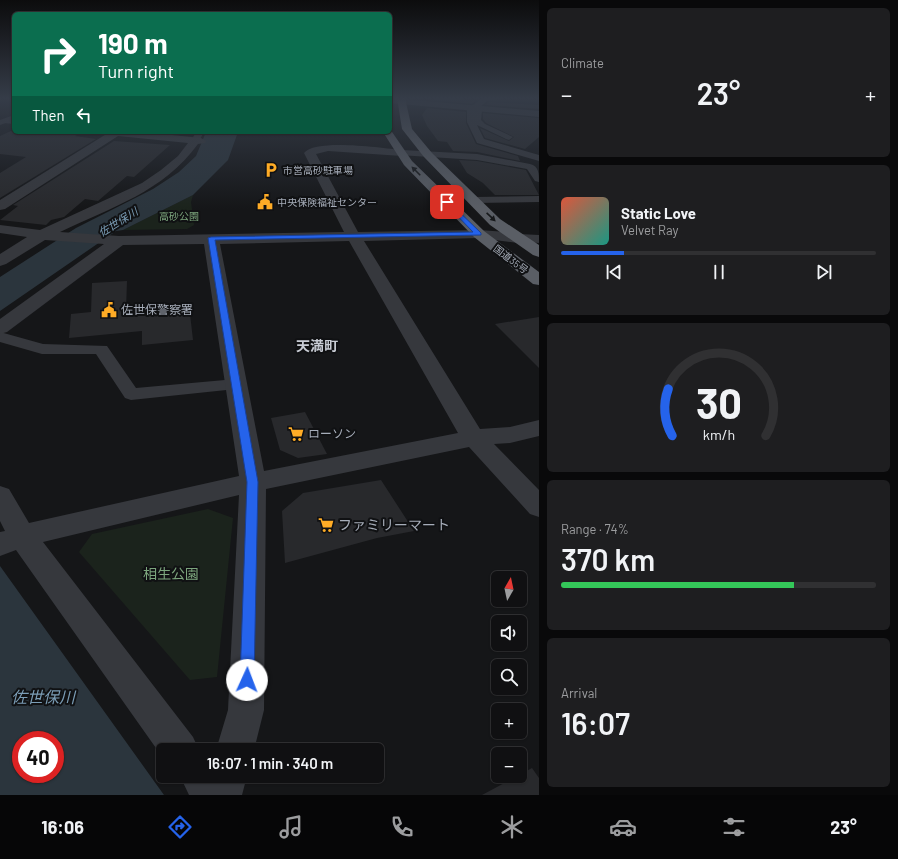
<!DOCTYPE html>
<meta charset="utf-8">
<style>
body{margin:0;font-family:Barlow,"Noto Sans JP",sans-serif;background:#1e1e20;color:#f1f3f6;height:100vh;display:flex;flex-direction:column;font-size:15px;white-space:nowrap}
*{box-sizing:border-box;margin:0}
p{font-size:13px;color:#9c9d9f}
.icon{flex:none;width:22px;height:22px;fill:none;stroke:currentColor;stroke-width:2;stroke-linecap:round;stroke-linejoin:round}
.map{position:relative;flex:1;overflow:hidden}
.side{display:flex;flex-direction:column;gap:8px;padding:8px;background:#09090a;width:359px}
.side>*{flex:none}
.hud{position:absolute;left:12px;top:12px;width:380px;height:122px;border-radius:6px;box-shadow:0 1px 3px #0004,0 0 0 1px #303032;background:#0b6e4f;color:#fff;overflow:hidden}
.needle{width:26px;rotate:9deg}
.controls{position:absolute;left:491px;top:571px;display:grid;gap:8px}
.controls a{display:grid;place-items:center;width:36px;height:36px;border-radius:6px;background:#101012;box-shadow:0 1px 3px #0004,0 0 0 1px #303032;font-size:20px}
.speed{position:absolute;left:12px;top:731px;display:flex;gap:8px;font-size:20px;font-weight:700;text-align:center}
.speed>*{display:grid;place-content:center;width:52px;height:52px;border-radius:50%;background:#101012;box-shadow:0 1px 3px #0004,0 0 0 1px #303032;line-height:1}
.speed .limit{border:6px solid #d22;background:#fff;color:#111}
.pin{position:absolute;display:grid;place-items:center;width:34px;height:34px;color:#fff;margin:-17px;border-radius:8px;box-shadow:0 2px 6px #0006}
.me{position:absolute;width:44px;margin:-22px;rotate:2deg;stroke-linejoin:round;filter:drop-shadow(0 0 3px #0008)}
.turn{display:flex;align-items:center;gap:14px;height:84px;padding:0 20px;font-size:18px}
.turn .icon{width:52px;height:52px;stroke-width:2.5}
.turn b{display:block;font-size:28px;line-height:34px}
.then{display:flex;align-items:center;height:38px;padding:0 20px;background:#0003;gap:8px;font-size:15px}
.big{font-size:30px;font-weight:600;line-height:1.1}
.side .tile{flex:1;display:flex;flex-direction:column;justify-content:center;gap:6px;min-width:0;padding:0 14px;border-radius:6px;background:#1e1e20}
.side .dial{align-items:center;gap:0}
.dial svg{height:104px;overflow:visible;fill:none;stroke:#303032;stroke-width:7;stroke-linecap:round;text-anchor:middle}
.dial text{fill:#f1f3f6;stroke:none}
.song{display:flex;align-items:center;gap:12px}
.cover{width:48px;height:48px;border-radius:6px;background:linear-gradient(135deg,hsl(10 70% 55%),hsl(170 70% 35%))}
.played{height:4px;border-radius:2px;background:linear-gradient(90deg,#2563eb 20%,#303032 20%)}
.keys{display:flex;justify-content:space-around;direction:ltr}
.heat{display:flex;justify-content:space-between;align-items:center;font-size:22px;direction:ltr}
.charge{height:6px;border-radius:3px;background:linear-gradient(90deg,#34c759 74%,#303032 0)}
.trip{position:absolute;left:156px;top:743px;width:228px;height:40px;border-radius:6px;background:#101012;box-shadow:0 1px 3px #0004,0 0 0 1px #303032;font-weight:600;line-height:40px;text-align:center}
.dock{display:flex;height:64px;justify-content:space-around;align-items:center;background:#060607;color:#9c9d9f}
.dock .icon{width:28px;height:28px}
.dock .active{color:#2563eb}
.dock b{font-size:18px;color:#f1f3f6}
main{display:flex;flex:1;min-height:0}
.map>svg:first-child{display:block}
</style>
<main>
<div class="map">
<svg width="539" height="795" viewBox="0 0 539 795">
<rect width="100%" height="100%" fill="#151618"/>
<path fill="#1b231c" d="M193 195 191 202 194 225 187 229 123 230Z
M208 509 233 518 217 677 190 680 79 552 92 534Z"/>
<path fill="#2b353d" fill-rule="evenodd" d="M206 132H238L228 160 193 195 123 230 116 231 0 311V277L76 228 153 189 179 172 196 156Z
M0 566 164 795H0ZM21 740H55V774H21Z"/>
<path fill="#28292c" d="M442 98H448L476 101 472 104 432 100Z
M489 102 539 105V109L485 105Z
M427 108 466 112V123L476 144 518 156 520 161 477 152 453 151 447 142 438 141 427 126 422 115Z
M483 113 539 118V137L525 149 485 138 480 128 509 141 514 137 486 123 483 119Z
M11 131 83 132 75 136 96 139 0 198V173L26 157 0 154V136Z
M114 141 170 145 134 177 127 176 98 201 85 199 64 217 51 220 46 225 0 220 18 206 13 205Z
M459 160 477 161 526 170 539 195H495L483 183 467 173Z
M127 281 126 310 189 305 193 340 142 345V331L69 338 71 314 91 312 92 283Z
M539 317V368L495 324Z
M305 412 327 454 298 458 280 450 271 418Z
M381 480 414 531 377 538 285 563 282 511 303 493Z
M532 768 539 778V795H482Z"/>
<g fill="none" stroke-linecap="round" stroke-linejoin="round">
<path fill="#36383d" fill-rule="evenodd" d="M482 98H501L487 101 479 108 482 110 481 120 485 124 513 137 509 140 506 139 477 125 484 139 539 155V161L477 143 467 122V110Z
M14 115V120L0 125V120Z
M196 132H204L198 143 195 144 191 141Z
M402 150 477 154 530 164C539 166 539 174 539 182L535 181 527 169 477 160 399 155V151Z
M539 196V202L473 203 468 200 473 197Z
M519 234 539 235V243L515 241 513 238Z
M0 332 43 344 107 346 136 388 236 379 242 380 245 384 242 388 236 389 131 400 125 398 96 354H42L0 342Z"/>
<path fill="#36383d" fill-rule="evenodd" d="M390 98 539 111V117L390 103Z
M14 118V124L4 123 3 121 4 119Z
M107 132H143L201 138 206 141 205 143 198 144C163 192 112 207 60 232L119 236 344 232 304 153C315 138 383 148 402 150L408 153 402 156 328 151 316 154 358 232 479 230 519 233 524 235 527 238 524 241 519 243 479 238 364 241 480 429 510 427 539 420V436L510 443 494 444 539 490V517L530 514 469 447 266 489 264 710 254 750H216L228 710 239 495 43 542 193 737 199 750H163V758L16 550 0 556V532L5 531 0 521V486L9 489 29 523 239 476 204 244 123 245 7 332 0 334V319L104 244 45 240 6 264 0 266V254L27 237 0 233V225L40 230 142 183 161 170 178 156 188 143 118 136 5 209 0 210V200L108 133ZM349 241 458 433 264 471 220 244Z
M180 776H247L242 795H189Z"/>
<path fill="#5a5e65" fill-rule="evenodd" d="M397 98H405L412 129 432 153 500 219 539 245V257L533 255 490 225 424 157 402 129Z
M390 129 412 161 484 231 539 272V285L533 284 474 237 404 165 383 132H390Z"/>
</g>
<defs><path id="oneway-solid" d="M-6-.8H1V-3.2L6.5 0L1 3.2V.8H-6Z"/></defs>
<g fill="#17191b">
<use href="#oneway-solid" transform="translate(416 171) rotate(-135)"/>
<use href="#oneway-solid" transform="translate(491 217) rotate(43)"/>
</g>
<linearGradient id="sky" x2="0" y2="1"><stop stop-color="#0c0c0d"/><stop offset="0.47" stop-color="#353c48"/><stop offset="1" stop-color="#353c48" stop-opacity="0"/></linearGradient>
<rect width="539" height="209" fill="url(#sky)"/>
<path fill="#2563eb" stroke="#184099" d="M447 200 481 233V235L215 240 258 482 254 680 252 684 247 686 242 684 240 680 247 482 208 238 211 237 473 232 445 203Z"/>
<defs>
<symbol id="parking-bare" viewBox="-9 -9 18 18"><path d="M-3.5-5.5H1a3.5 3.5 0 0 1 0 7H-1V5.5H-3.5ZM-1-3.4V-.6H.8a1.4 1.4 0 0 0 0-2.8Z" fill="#ffac26" stroke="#101113" stroke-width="2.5" paint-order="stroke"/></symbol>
<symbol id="civic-bare" viewBox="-9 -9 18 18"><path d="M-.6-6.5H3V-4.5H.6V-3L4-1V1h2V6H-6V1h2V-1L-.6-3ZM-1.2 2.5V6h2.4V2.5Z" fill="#ffac26" stroke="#101113" stroke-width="2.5" paint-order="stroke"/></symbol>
<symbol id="supermarket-bare" viewBox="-9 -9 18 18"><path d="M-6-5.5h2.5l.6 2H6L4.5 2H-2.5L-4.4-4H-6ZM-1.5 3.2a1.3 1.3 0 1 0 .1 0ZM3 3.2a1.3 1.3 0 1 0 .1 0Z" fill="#ffac26" stroke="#101113" stroke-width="2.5" paint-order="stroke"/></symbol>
</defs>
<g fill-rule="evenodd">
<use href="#parking-bare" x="260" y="159" width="22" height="22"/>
<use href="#civic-bare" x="254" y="191" width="22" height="22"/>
<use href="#civic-bare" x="98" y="299" width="22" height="22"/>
<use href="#supermarket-bare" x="285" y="423" width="22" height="22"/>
<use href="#supermarket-bare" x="315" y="514" width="22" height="22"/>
</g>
<g text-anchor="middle" stroke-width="4" stroke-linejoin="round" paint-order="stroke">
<g font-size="10" fill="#a6adb9" stroke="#101113" text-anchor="start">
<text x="283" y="174">市営高砂駐車場</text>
<text x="277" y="206">中央保険福祉センター</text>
</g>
<g font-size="10" fill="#7ca57d" stroke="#101113">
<text x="179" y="220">高砂公園</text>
</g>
<g font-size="10" fill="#a6adb9" stroke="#101113">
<text transform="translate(511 259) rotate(37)" y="4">国道35号</text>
</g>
<g font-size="11" font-style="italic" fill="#7b9db6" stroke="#101113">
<text transform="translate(118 222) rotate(-32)" y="4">佐世保川</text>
</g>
<g font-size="12" fill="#a6adb9" stroke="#101113" text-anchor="start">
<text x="121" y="314">佐世保警察署</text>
<text x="308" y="438">ローソン</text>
</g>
<g font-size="14" font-weight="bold" fill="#c8ccd4" stroke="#101113">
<text x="317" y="351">天満町</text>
</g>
<g font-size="14" fill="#a6adb9" stroke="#101113" text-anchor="start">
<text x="338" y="530">ファミリーマート</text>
</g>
<g font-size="14" fill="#7ca57d" stroke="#101113">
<text x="171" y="579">相生公園</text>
</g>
<g font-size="16" font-style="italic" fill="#7b9db6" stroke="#101113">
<text x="43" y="703">佐世保川</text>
</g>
</g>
</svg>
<div class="controls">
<a><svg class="needle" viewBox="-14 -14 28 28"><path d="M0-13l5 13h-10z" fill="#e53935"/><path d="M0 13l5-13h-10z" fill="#9c9d9f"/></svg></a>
<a><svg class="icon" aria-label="sound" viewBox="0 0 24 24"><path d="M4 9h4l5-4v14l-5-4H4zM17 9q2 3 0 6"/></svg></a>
<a><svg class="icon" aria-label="search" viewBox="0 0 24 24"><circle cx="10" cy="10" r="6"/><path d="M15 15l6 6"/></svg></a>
<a>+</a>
<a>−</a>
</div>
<div class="speed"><div class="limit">40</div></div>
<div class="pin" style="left:447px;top:202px;background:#d93025"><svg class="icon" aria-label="arrive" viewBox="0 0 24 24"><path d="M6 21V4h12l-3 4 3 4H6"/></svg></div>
<svg class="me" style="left:247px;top:680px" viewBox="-20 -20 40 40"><circle r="19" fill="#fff"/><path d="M0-13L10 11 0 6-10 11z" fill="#2563eb"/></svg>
<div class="trip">16:07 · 1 min · 340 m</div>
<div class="hud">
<div class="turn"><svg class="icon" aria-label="right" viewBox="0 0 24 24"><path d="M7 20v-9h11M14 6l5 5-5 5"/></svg><div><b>190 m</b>Turn right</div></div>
<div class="then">Then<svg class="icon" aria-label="left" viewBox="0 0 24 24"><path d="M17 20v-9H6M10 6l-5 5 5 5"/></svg></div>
</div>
</div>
<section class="side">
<div class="tile"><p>Climate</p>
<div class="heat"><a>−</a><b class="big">23°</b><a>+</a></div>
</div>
<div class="tile">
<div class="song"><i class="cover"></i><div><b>Static Love</b><p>Velvet Ray</p></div></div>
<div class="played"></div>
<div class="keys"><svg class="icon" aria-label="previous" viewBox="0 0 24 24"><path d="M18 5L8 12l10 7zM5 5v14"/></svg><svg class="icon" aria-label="pause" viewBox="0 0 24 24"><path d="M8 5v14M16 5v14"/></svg><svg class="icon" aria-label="next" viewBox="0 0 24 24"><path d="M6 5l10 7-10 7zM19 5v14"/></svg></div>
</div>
<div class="tile dial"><svg viewBox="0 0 100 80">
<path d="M14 69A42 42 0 1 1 86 69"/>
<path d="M14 69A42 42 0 0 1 11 33" stroke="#2563eb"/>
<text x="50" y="56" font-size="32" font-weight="700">30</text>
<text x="50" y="72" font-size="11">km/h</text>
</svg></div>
<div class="tile"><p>Range · 74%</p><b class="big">370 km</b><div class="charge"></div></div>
<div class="tile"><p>Arrival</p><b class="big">16:07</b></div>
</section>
</main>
<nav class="dock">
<b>16:06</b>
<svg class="icon active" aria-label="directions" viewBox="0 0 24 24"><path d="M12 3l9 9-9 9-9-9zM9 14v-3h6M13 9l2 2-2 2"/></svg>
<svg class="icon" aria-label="music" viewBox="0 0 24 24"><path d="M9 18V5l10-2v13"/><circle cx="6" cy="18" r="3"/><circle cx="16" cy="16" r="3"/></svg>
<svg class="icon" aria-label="phone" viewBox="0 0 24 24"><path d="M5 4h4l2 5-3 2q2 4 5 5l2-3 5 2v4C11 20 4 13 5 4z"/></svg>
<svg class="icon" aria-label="climate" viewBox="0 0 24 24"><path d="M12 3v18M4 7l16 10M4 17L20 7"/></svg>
<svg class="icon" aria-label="car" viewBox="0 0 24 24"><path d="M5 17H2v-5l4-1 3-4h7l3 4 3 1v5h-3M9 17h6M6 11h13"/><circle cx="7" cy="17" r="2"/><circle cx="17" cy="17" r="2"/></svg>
<svg class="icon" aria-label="filters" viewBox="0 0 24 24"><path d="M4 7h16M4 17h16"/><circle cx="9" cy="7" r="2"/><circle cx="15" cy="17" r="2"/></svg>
<b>23°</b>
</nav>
